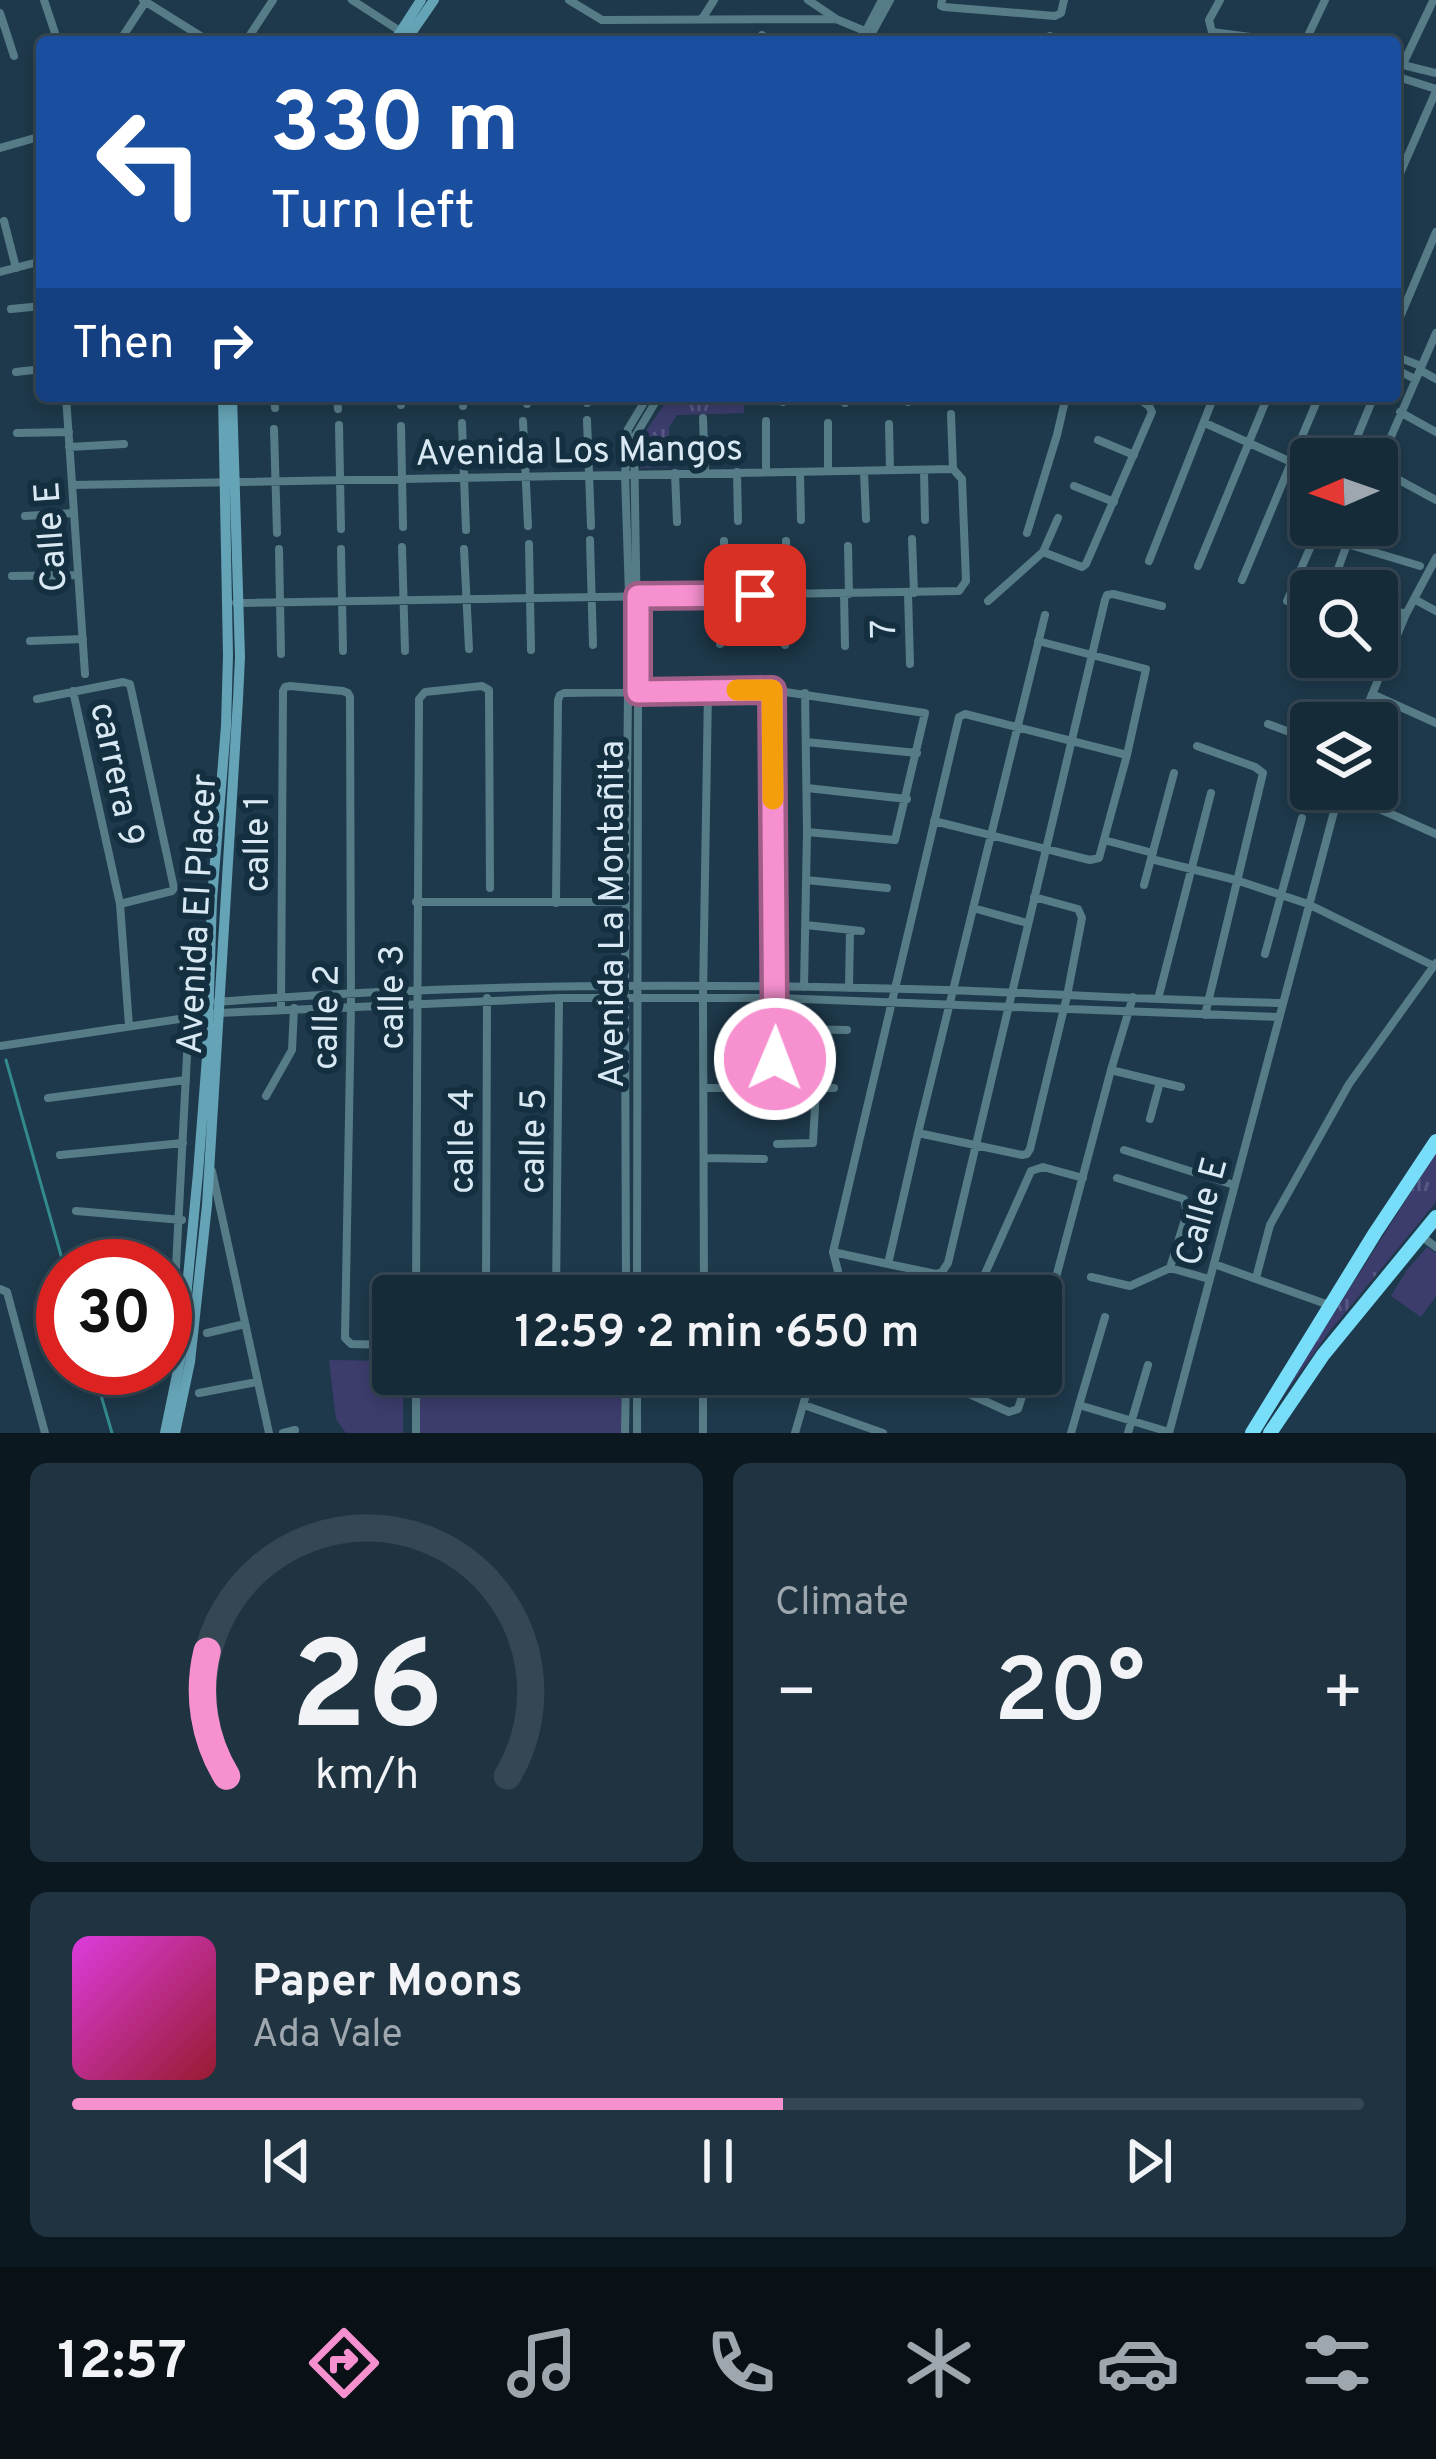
<!DOCTYPE html>
<meta charset="utf-8">
<style>
body{margin:0;font-family:Overpass,sans-serif;background:#1f3340;color:#f1f3f6;height:100vh;display:flex;flex-direction:column;font-size:45px;white-space:nowrap}
*{box-sizing:border-box;margin:0}
p{font-size:39px;color:#9ea7ae}
.icon{flex:none;width:66px;height:66px;fill:none;stroke:currentColor;stroke-width:2;stroke-linecap:round;stroke-linejoin:round}
.map{position:relative;height:1433px;overflow:hidden}
.details{display:flex;flex-direction:column;gap:30px;padding:30px;background:#0c181f;flex:1}
.details>*{flex:none}
.guide{position:absolute;left:36px;top:36px;width:1365px;height:366px;border-radius:12px;box-shadow:0 6px 18px #0003,0 0 0 3px #354753;background:#1a4fa0;color:#fff;overflow:hidden}
.needle{width:78px;rotate:268deg}
.tools{position:absolute;left:1290px;top:438px;display:grid;gap:24px}
.tools a{display:grid;place-items:center;width:108px;height:108px;border-radius:12px;background:#162b38;box-shadow:0 6px 18px #0003,0 0 0 3px #354753;font-size:60px}
.speed{position:absolute;left:36px;top:1239px;display:flex;gap:24px;font-size:60px;font-weight:700;text-align:center}
.speed>*{display:grid;place-content:center;width:156px;height:156px;border-radius:50%;background:#162b38;box-shadow:0 6px 18px #0003,0 0 0 3px #354753;line-height:1}
.speed .limit{border:18px solid #d22;background:#fff;color:#111}
.pin{position:absolute;display:grid;place-items:center;width:102px;height:102px;color:#fff;margin:-51px;border-radius:24px;box-shadow:0 6px 18px #0006}
.me{position:absolute;width:132px;margin:-66px;rotate:1deg;stroke-linejoin:round;filter:drop-shadow(0 0 9px #0008)}
.turn{display:flex;align-items:center;gap:42px;height:252px;padding:0 36px;font-size:54px}
.turn .icon{width:156px;height:156px;stroke-width:2.5}
.turn b{display:block;font-size:84px;line-height:102px}
.then{display:flex;align-items:center;height:114px;padding:0 36px;background:#0003;gap:24px;font-size:45px}
.big{font-size:90px;font-weight:600;line-height:1.1}
.details .tile{flex:1;display:flex;flex-direction:column;justify-content:center;gap:18px;min-width:0;padding:0 42px;border-radius:18px;background:#1f3340}
.details .dial{align-items:center;gap:0}
.dial svg{height:312px;overflow:visible;fill:none;stroke:#354753;stroke-width:7;stroke-linecap:round;text-anchor:middle}
.dial text{fill:#f1f3f6;stroke:none}
.song{display:flex;align-items:center;gap:36px}
.cover{width:144px;height:144px;border-radius:18px;background:linear-gradient(135deg,hsl(300 70% 55%),hsl(350 70% 35%))}
.played{height:12px;border-radius:6px;background:linear-gradient(90deg,#f690cf 55%,#354753 55%)}
.keys{display:flex;justify-content:space-around;direction:ltr}
.heat{display:flex;justify-content:space-between;align-items:center;font-size:66px;direction:ltr}
.details .tiles{flex:1;display:grid;gap:30px;grid-template-columns:1fr 1fr}
.tile:last-child{grid-column:span 2}
.trip{position:absolute;left:372px;top:1275px;width:690px;height:120px;border-radius:12px;background:#162b38;box-shadow:0 6px 18px #0003,0 0 0 3px #354753;font-weight:600;line-height:120px;text-align:center}
.dock{display:flex;height:192px;justify-content:space-around;align-items:center;background:#091116;color:#9ea7ae}
.dock .icon{width:84px;height:84px}
.dock .active{color:#f690cf}
.dock b{font-size:54px;color:#f1f3f6}
.map>svg:first-child{display:block}
</style>
<div class="map">
<svg width="1436" height="1433" viewBox="0 0 1436 1433">
<defs>
<pattern id="grass-tufts" width="24" height="20" patternUnits="userSpaceOnUse" patternTransform="scale(3)"><rect width="24" height="20" fill="#3c3d6d"/><path d="M3 7l-1-3M5 7V3M7 7l1-3M15 17l-1-3M17 17v-4M19 17l1-3" fill="none" stroke="#585982"/></pattern>
</defs>
<rect width="100%" height="100%" fill="#1e394b"/>
<path fill="url(#grass-tufts)" d="M670 396H743L744 413 677 415 669 427 670 467 640 468 639 441Z
M1436 1153V1202L1329 1332 1264 1423Z"/>
<path fill="#3c3d6d" d="M1427 1247 1436 1253V1296L1421 1317 1391 1296 1407 1270Z
M329 1360 393 1361V1374H403V1433H346L336 1419Z
M418 1374H623L622 1433H418Z"/>
<g fill="none" stroke-linecap="round" stroke-linejoin="round">
<path stroke="#338a8d" stroke-width="3" d="M6 1060 64 1266
M93 1368 112 1433"/>
<path stroke="#567c88" stroke-width="8" d="M44 0 58 42
M143 0 210 42
M352 0 403 33
M569 0 602 20 836 19 872 34
M808 0 835 18
M942 0 941 6 944 7 1055 16 1061 13 1064 0
M1220 0 1209 20 1212 32 1289 42
M0 13 14 56
M702 19 714 0
M762 35V42
M1050 36V42
M980 37V42
M636 39V42
M918 39 919 42
M119 42 146 1
M241 42 248 38 273 0
M860 42 882 0
M867 42 890 0
M1305 42 1325 0
M1395 63 1436 73
M1402 66 1433 1
M1395 76 1436 89
M0 148 42 136
M1395 185 1436 91
M4 221 16 268
M0 272 42 261
M11 309 42 306
M1395 329 1436 232
M1395 356 1421 366
M1395 369 1415 379
M1420 370 1436 379
M16 372 42 369
M66 396 85 674
M274 396 275 408
M337 396 338 409
M400 396 401 405
M463 396V406
M527 396V404
M587 396V403
M783 396V402
M845 396V403
M908 396V402
M970 396V399
M1400 412 1436 432
M951 414 953 469
M703 418 705 473
M587 420 591 526
M523 421 528 526
M766 421V472
M462 423 466 530
M828 423V471
M1205 423 1311 471
M889 424 890 470
M339 425 341 529
M401 426 403 527
M274 429 277 533
M17 433 69 432
M1098 440 1134 455
M69 447 124 444
M1348 459 1374 396
M1377 468 1436 500
M1377 469 1436 333
M924 470 925 520
M864 471 866 519
M737 472 738 521
M800 472 801 520
M675 473 677 522
M72 485 953 469 962 479 966 581 959 591 236 603
M1074 486 1114 502
M25 516 74 513
M1058 518 1043 552 1082 567 1086 564 1152 412 1149 406 1135 396
M1027 533 1057 435 1066 396
M912 539 914 593
M590 540 593 645
M724 541 725 595
M786 541 788 595
M529 544 531 650
M1347 544 1420 566
M848 546 849 594
M402 547 405 651
M279 549 281 654
M341 549 343 651
M464 549 469 649
M1149 561 1214 396
M1198 566 1268 396
M12 576 78 575
M1242 580 1319 396
M1330 591 1354 525
M908 593 910 664
M844 594 845 646
M719 595 720 644
M784 595 785 645
M1414 599 1436 611
M988 601 1043 552
M1287 601 1320 525
M1377 605 1406 614
M30 641 83 639
M772 690 776 998 774 1089
M73 691 120 904 129 1026
M1372 694 1436 723
M37 699 123 682 130 684 174 888 172 891 120 904
M1360 723 1406 614 1436 558
M1268 724 1311 740
M806 742 917 753
M1197 746 1255 767 1263 773 1205 1015
M807 788 907 799
M1339 791 1436 834
M934 821 1090 860 1099 858 1127 755 1146 669 1038 641
M1104 840 1153 853
M1151 859 1236 880 1308 904 1434 966
M806 880 887 888
M1144 885 1174 773
M1034 897 1078 909 1082 918 1067 996 1030 1149 1027 1154 1022 1155 918 1133 1045 615
M416 902H626
M556 903 558 700 560 695 564 693 772 690 925 713 895 840 807 832
M973 908 1027 923
M806 925 861 931
M1265 954 1302 818
M804 987 807 832 805 693
M849 988 850 930
M1158 999 1211 793
M217 1002C460 983 703 983 946 990 1058 994 1171 1001 1283 1003
M281 1010 283 691 285 687 290 686 343 691 348 693 350 697 351 1006 345 1338 351 1344 393 1345
M789 1029 847 1030
M0 1046 219 1013 559 998H776L1279 1017
M1111 1070 1160 1082 1150 1119
M1160 1082 1181 1087
M705 1088H834
M808 1088V1029
M266 1096 292 1050 294 1008
M48 1098 186 1080
M777 1144 813 1143 816 1088
M1124 1150 1234 1185
M60 1155 183 1143
M705 1158 764 1159
M212 1171 269 1433
M1117 1178 1184 1199 1187 1213 1170 1268
M76 1211 182 1220
M1421 1236 1436 1247
M833 1252 888 1264 918 1133
M888 1264 936 1274 942 1272 948 1263 1105 600 1107 595 1113 594 1162 606
M1214 1264 1329 1305
M1091 1277 1130 1286 1170 1268 1209 1279
M1256 1278 1270 1225 1349 1084 1436 963
M0 1289 7 1292 45 1433
M835 1291 861 1296
M416 1296 419 699 425 692 482 686 489 690 490 888
M486 1296 487 998
M556 1296 559 998
M626 1296 625 986 629 595 625 475 628 429 648 396
M637 1296 638 692 634 438 659 396
M704 1296 703 997 708 691
M834 1296 838 1271 833 1252 959 717 965 714 1127 755
M975 1296 1031 1171 1043 1167 1083 1178
M185 1299 175 1286 189 1017
M1105 1317 1079 1405 1169 1432
M207 1333 245 1324
M1041 1334 1111 1070 1133 997
M416 1374V1433
M925 1374 1009 1412 1018 1409 1029 1374
M964 1392 970 1374
M199 1393 257 1382
M804 1405 883 1433
M283 1433 295 1430
M625 1433 626 1374
M637 1433V1374
M703 1433V1374
M795 1433 812 1374
M1071 1433 1079 1405
M1128 1433 1148 1365
M1169 1433 1340 789"/>
<path stroke="#65a3b6" stroke-width="10" d="M394 42 421 0
M405 42 434 0
M165 1433 180 1360 198 1173 207 1057 212 899 226 726 228 655 223 396
M175 1433 190 1362 207 1205 238 699 240 657 232 396"/>
<path stroke="#78ddf9" stroke-width="14" d="M1252 1433 1375 1233 1436 1141
M1270 1433 1323 1355 1436 1217"/>
</g>
<g fill="none" stroke-linecap="round" stroke-linejoin="round">
<defs>
<path id="route" d="M755 595 638 596V692L772 690 775 1059"/>
</defs>
<use href="#route" stroke="#a05e87" stroke-width="30"/>
<use href="#route" stroke="#f690cf" stroke-width="21"/>
<path stroke="#f59e0b" stroke-width="21" d="M737 690H772L773 799"/>
</g>
<g text-anchor="middle" stroke-width="12" stroke-linejoin="round" paint-order="stroke">
<g font-size="36" fill="#d9e9f4" stroke="#142f40">
<text transform="translate(579 449) rotate(-1)" y="13">Avenida Los Mangos</text>
<text transform="translate(49 537) rotate(-94)" y="13">Calle E</text>
<text transform="translate(882 629) rotate(-91)" y="13">7</text>
<text transform="translate(119 774) rotate(78)" y="13">carrera 9</text>
<text transform="translate(255 844) rotate(-90)" y="13">calle 1</text>
<text transform="translate(195 914) rotate(-87)" y="13">Avenida El Placer</text>
<text transform="translate(610 914) rotate(-90)" y="13">Avenida La Montañita</text>
<text transform="translate(390 997) rotate(-90)" y="13">calle 3</text>
<text transform="translate(324 1017) rotate(-89)" y="13">calle 2</text>
<text transform="translate(460 1141) rotate(-90)" y="13">calle 4</text>
<text transform="translate(531 1141) rotate(-89)" y="13">calle 5</text>
<text transform="translate(1200 1211) rotate(-75)" y="13">Calle E</text>
</g>
</g>
</svg>
<div class="tools">
<a><svg class="needle" viewBox="-14 -14 28 28"><path d="M0-13l5 13h-10z" fill="#e53935"/><path d="M0 13l5-13h-10z" fill="#9ea7ae"/></svg></a>
<a><svg class="icon" aria-label="search" viewBox="0 0 24 24"><circle cx="10" cy="10" r="6"/><path d="M15 15l6 6"/></svg></a>
<a><svg class="icon" aria-label="layers" viewBox="0 0 24 24"><path d="M12 4l9 5-9 5-9-5zM3 14l9 5 9-5"/></svg></a>
</div>
<div class="speed"><div class="limit">30</div></div>
<div class="pin" style="left:755px;top:595px;background:#d93025"><svg class="icon" aria-label="arrive" viewBox="0 0 24 24"><path d="M6 21V4h12l-3 4 3 4H6"/></svg></div>
<svg class="me" style="left:775px;top:1059px" viewBox="-20 -20 40 40"><circle r="17" fill="#f690cf" stroke="#fff" stroke-width="3"/><path d="M0-11L8 9 0 5-8 9z" fill="#fff"/></svg>
<div class="trip">12:59 · 2 min · 650 m</div>
<div class="guide">
<div class="turn"><svg class="icon" aria-label="left" viewBox="0 0 24 24"><path d="M17 20v-9H6M10 6l-5 5 5 5"/></svg><div><b>330 m</b>Turn left</div></div>
<div class="then">Then<svg class="icon" aria-label="right" viewBox="0 0 24 24"><path d="M7 20v-9h11M14 6l5 5-5 5"/></svg></div>
</div>
</div>
<section class="details">
<div class="tiles">
<div class="tile dial"><svg viewBox="0 0 100 80">
<path d="M14 69A42 42 0 1 1 86 69"/>
<path d="M14 69A42 42 0 0 1 9 37" stroke="#f690cf"/>
<text x="50" y="56" font-size="32" font-weight="700">26</text>
<text x="50" y="72" font-size="11">km/h</text>
</svg></div>
<div class="tile"><p>Climate</p>
<div class="heat"><a>−</a><b class="big">20°</b><a>+</a></div>
</div>
<div class="tile">
<div class="song"><i class="cover"></i><div><b>Paper Moons</b><p>Ada Vale</p></div></div>
<div class="played"></div>
<div class="keys"><svg class="icon" aria-label="previous" viewBox="0 0 24 24"><path d="M18 5L8 12l10 7zM5 5v14"/></svg><svg class="icon" aria-label="pause" viewBox="0 0 24 24"><path d="M8 5v14M16 5v14"/></svg><svg class="icon" aria-label="next" viewBox="0 0 24 24"><path d="M6 5l10 7-10 7zM19 5v14"/></svg></div>
</div>
</div>
</section>
<nav class="dock">
<b>12:57</b>
<svg class="icon active" aria-label="directions" viewBox="0 0 24 24"><path d="M12 3l9 9-9 9-9-9zM9 14v-3h6M13 9l2 2-2 2"/></svg>
<svg class="icon" aria-label="music" viewBox="0 0 24 24"><path d="M9 18V5l10-2v13"/><circle cx="6" cy="18" r="3"/><circle cx="16" cy="16" r="3"/></svg>
<svg class="icon" aria-label="phone" viewBox="0 0 24 24"><path d="M5 4h4l2 5-3 2q2 4 5 5l2-3 5 2v4C11 20 4 13 5 4z"/></svg>
<svg class="icon" aria-label="climate" viewBox="0 0 24 24"><path d="M12 3v18M4 7l16 10M4 17L20 7"/></svg>
<svg class="icon" aria-label="car" viewBox="0 0 24 24"><path d="M5 17H2v-5l4-1 3-4h7l3 4 3 1v5h-3M9 17h6M6 11h13"/><circle cx="7" cy="17" r="2"/><circle cx="17" cy="17" r="2"/></svg>
<svg class="icon" aria-label="filters" viewBox="0 0 24 24"><path d="M4 7h16M4 17h16"/><circle cx="9" cy="7" r="2"/><circle cx="15" cy="17" r="2"/></svg>
</nav>
